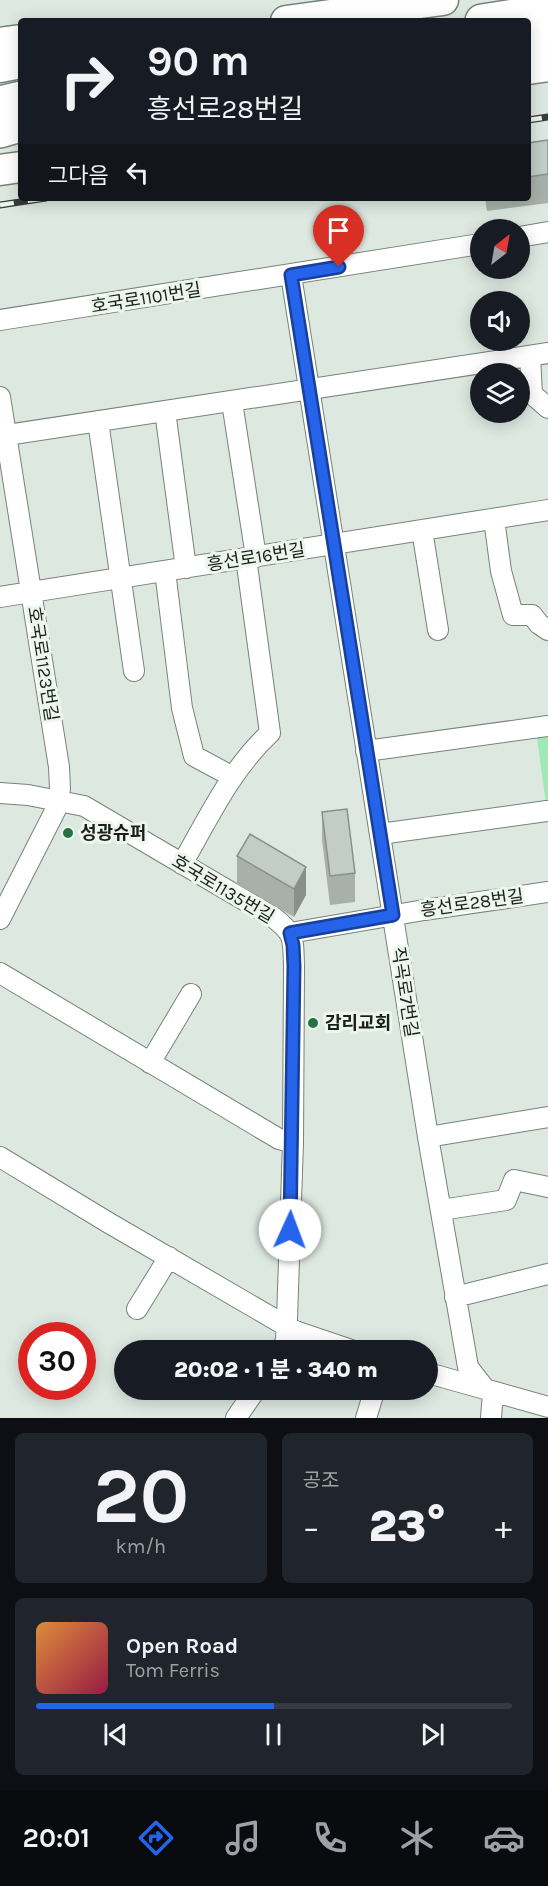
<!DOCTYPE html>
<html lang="ko">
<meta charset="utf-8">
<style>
body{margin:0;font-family:Karla,"Noto Sans KR",sans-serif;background:#20242c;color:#f1f3f6;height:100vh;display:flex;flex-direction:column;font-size:22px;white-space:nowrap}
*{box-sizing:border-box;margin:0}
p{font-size:20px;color:#9ea1a6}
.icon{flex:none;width:33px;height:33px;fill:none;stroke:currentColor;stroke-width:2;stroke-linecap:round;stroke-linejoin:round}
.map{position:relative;height:1418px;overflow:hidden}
.side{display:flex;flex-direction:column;gap:15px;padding:15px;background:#0d0f14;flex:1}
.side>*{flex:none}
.guide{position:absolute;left:18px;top:18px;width:513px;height:183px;border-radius:6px;box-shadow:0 3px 15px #0003;background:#171b24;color:#f1f3f6;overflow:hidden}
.needle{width:39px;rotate:31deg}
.fabs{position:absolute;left:470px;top:219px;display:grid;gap:12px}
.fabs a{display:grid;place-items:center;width:60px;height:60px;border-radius:50%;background:#171b24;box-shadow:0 3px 15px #0003;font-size:30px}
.speed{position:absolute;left:18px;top:1322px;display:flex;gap:12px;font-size:30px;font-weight:700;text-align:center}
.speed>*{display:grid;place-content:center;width:78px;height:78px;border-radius:50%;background:#171b24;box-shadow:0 3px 15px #0003;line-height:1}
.speed .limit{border:9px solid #d22;background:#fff;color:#111}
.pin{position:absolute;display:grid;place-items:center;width:51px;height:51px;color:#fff;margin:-62px -26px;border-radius:50% 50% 50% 0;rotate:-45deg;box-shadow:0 0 6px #0007}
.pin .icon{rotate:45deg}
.me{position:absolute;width:66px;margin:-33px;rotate:2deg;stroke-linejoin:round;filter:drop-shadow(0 0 4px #0008)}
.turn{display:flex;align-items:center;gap:21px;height:126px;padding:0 30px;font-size:27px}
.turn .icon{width:78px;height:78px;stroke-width:2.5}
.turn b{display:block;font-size:42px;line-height:51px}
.then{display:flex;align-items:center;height:57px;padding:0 30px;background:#0003;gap:12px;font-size:22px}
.big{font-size:45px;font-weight:800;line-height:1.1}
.side .widget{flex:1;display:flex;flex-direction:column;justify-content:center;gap:9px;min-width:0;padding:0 21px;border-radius:9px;background:#20242c}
.side .dial{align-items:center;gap:0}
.dial b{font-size:78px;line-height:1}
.song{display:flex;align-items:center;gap:18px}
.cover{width:72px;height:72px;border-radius:9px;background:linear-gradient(135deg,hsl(30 70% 55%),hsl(340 70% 35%))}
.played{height:6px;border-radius:3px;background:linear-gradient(90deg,#2563eb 50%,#363941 50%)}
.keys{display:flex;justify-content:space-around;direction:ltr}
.heat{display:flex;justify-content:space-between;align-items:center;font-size:33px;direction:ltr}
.side .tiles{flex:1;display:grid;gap:15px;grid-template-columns:1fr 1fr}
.widget:last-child{grid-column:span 2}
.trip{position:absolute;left:114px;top:1340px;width:324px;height:60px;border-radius:30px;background:#171b24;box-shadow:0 3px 15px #0003;font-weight:800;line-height:60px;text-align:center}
.menu{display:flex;height:96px;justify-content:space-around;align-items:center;background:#090b0e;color:#9ea1a6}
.menu .icon{width:42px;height:42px}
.menu .on{color:#2563eb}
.menu b{font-size:27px;color:#f1f3f6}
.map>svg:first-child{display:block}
</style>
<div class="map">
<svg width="548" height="1418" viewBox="0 0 548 1418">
<rect width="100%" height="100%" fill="#dde9e0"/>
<path fill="#a0e9b5" d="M548 730V818L536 731Z"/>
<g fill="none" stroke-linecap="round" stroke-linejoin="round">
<defs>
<path id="street" d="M519 237 548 232
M291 275 428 1137 468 1367 485 1389 548 1407
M0 320 480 244
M530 356 532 394 548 408
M0 397 59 767 60 789 56 809 0 919
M232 402 256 557
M165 411 186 568
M98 421 134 671
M0 436 548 353
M494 519 501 571 513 615H532L539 624 548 630
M422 530 438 630
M165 571 182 708 194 756 233 777
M0 597 548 510
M366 751 548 726
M0 793 28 795 84 806 273 917C295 934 293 938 294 966L293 1143 287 1319 286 1340 282 1350
M380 834 547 811
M182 864C208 819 231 769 270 733L246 558
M290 933 424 910 548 892
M0 973 279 1139 293 1143
M150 1063 191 994
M428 1137 548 1117
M0 1157 109 1223 295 1331 351 1350
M441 1210 506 1200 514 1180 548 1187
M455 1297 548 1274
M137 1309 169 1257
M428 1373 485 1389
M236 1418 256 1389
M366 1418 375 1389
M491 1418 493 1392"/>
<path id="primary" d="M286 21 443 0
M0 43 21 40
M0 67 21 63
M528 69 548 66
M0 170 21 167"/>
<path id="highway" d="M482 21 548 11
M528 42 548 40
M0 103 21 98
M0 131 21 125"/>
</defs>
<use href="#street" stroke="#78827a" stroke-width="22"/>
<use href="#primary" stroke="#78827a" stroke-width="33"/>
<use href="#highway" stroke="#78827a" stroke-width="36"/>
<use href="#street" stroke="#fff" stroke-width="20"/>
<use href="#primary" stroke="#fff" stroke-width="30"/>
<use href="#highway" stroke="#fff" stroke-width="33"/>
<defs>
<path id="rail" d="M528 120 548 117
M0 205 46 198"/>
</defs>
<use href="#rail" stroke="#383d39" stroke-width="7"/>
<use href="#rail" stroke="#ebf6ed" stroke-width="4.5" stroke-dasharray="14" stroke-linecap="butt"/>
</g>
<path fill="#a7b0a9" d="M548 140V203L487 211 485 198H528V143Z
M322 812 355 873V902L330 905 322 840Z
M237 856 306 895 294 917 237 884Z"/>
<path fill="#88908a" d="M306 867V895L294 917V889Z"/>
<path fill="#c2cdc5" stroke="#88908a" stroke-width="1.5" d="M548 140V174L528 177V143Z
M347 809 355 873 330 876 322 812Z
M250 834 306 867 294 889 237 856Z"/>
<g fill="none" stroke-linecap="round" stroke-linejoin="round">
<defs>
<path id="route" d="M290 1230 294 966 293 945 290 933 393 915 291 275 339 267"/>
</defs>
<use href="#route" stroke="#184099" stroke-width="15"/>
<use href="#route" stroke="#2563eb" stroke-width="10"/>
</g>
<g fill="#257343" stroke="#ebf6ed" stroke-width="2">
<circle cx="68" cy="833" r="6"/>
<circle cx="313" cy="1023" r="6"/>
</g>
<g text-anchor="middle" stroke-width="6" stroke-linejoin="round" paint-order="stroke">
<g font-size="18" fill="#1b1f1c" stroke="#ebf6ed">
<text transform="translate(146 298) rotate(-9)" y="6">호국로1101번길</text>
<text transform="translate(256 557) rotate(-9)" y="6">흥선로16번길</text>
<text transform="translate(43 664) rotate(81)" y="6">호국로1123번길</text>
<text transform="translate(223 889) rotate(31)" y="6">호국로1135번길</text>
<text transform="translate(472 903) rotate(-8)" y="6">흥선로28번길</text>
<text transform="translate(405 992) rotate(81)" y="6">직곡로7번길</text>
</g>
<g font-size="18" font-weight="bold" fill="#1b1f1c" stroke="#ebf6ed" text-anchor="start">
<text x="80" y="839">성광슈퍼</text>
<text x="325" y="1029">감리교회</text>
</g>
</g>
</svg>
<div class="fabs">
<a><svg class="needle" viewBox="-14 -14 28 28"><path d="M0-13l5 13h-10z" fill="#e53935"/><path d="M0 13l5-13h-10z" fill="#9ea1a6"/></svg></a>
<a><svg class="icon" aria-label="sound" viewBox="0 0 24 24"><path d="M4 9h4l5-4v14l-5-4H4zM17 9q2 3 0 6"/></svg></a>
<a><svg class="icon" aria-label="layers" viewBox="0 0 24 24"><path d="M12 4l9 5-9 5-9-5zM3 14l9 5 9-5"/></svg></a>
</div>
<div class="speed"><div class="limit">30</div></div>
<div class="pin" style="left:339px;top:267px;background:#d93025"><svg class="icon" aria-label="arrive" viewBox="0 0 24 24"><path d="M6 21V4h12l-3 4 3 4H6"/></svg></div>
<svg class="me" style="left:290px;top:1230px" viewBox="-20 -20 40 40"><circle r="19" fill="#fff"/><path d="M0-13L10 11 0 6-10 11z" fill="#2563eb"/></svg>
<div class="trip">20:02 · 1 분 · 340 m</div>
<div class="guide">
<div class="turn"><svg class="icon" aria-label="right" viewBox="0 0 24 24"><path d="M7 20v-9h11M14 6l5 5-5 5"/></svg><div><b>90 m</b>흥선로28번길</div></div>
<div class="then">그다음<svg class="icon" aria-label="left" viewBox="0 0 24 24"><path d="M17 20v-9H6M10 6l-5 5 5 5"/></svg></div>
</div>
</div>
<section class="side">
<div class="tiles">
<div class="widget dial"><b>20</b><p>km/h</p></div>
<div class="widget"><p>공조</p>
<div class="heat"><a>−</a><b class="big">23°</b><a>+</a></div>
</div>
<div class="widget">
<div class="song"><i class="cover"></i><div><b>Open Road</b><p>Tom Ferris</p></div></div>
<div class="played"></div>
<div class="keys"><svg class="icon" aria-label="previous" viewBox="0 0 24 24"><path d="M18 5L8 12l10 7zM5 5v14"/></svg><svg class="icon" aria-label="pause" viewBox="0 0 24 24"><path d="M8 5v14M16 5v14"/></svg><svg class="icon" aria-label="next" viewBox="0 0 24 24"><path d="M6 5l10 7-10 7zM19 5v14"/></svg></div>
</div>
</div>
</section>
<nav class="menu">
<b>20:01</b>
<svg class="icon on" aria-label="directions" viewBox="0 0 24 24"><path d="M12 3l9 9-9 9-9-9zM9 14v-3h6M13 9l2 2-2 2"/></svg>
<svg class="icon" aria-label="music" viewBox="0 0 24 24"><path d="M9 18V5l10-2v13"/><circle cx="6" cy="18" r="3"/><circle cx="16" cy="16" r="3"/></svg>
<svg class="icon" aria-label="phone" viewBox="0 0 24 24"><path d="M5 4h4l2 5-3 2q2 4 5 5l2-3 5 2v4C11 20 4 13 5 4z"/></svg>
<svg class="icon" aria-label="climate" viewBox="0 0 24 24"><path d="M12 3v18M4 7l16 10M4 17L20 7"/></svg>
<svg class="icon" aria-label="car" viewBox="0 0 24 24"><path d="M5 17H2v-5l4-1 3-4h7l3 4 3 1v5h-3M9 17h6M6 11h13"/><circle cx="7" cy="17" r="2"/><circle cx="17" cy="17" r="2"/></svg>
</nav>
